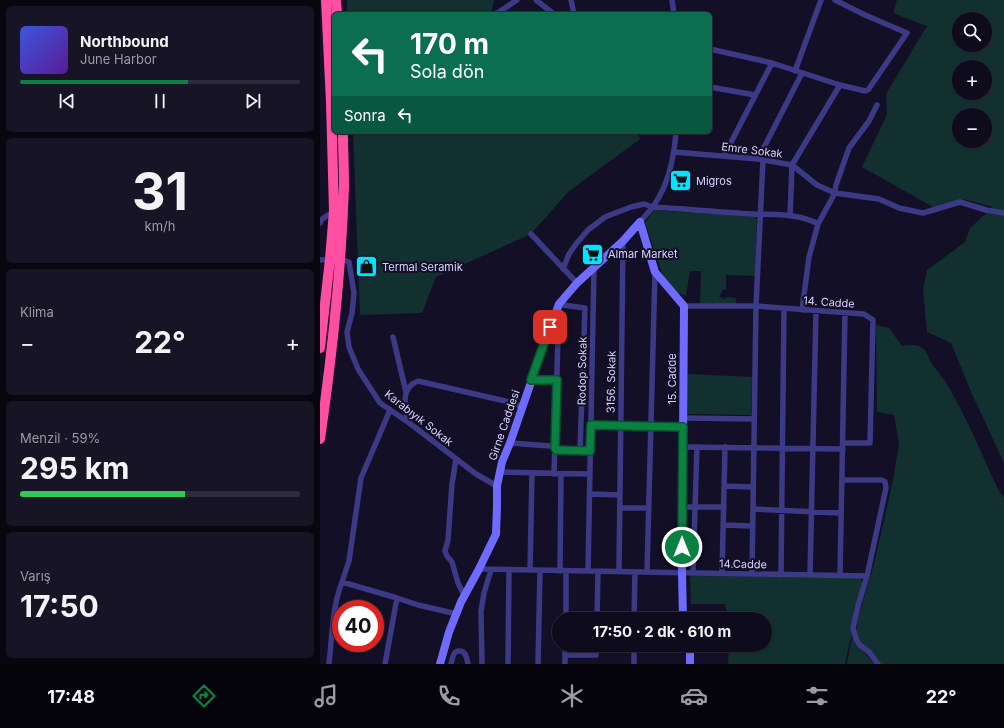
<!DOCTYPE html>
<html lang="tr">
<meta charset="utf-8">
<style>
body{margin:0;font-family:Inter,sans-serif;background:#171425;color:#f1f3f6;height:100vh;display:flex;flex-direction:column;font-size:15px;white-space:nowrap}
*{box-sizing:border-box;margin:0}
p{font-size:13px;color:#9b9ba3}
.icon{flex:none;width:22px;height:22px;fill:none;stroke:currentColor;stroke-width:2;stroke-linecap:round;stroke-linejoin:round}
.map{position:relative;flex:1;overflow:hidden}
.side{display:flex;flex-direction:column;gap:6px;padding:6px;background:#08060f;width:320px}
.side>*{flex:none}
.guide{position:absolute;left:12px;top:12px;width:380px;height:122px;border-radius:6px;box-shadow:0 1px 3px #0004,0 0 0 1px #2e2b3b;background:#0b6e4f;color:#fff;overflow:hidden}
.buttons{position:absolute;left:632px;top:12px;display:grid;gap:8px}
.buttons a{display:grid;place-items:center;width:40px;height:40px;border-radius:50%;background:#0e0b1c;box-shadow:0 1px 3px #0004,0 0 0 1px #2e2b3b;font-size:20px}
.speed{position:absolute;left:12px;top:600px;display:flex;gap:8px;font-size:20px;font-weight:700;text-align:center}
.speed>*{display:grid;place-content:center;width:52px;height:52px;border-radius:50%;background:#0e0b1c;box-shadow:0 1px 3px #0004,0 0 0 1px #2e2b3b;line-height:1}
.speed .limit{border:6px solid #d22;background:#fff;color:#111}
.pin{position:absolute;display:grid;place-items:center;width:34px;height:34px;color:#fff;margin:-17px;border-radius:8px;box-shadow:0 2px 6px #0006}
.me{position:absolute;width:44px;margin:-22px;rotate:0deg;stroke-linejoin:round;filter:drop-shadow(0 0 3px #0008)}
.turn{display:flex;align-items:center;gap:14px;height:84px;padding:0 12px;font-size:18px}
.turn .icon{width:52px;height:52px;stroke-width:2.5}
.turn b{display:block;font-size:28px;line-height:34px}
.then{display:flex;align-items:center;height:38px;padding:0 12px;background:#0003;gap:8px;font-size:15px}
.big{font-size:30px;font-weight:700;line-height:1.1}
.side .widget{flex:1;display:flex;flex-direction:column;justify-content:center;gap:6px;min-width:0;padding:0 14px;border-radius:6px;background:#171425}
.side .dial{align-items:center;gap:0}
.dial b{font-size:52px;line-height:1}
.song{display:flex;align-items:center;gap:12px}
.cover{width:48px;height:48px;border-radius:6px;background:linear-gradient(135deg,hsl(230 70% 55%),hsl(270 70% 35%))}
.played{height:4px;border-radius:2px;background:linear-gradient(90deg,#0b8043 60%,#2e2b3b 60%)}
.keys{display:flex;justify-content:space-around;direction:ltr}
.heat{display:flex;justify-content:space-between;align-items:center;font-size:22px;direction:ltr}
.charge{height:6px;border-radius:3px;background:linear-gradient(90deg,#34c759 59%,#2e2b3b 0)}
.trip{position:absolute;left:232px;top:612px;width:220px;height:40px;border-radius:20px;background:#0e0b1c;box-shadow:0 1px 3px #0004,0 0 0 1px #2e2b3b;font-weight:700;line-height:40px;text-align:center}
.menu{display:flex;height:64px;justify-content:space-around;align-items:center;background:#06040b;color:#9b9ba3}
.menu .icon{width:28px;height:28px}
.menu .current{color:#0b8043}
.menu b{font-size:18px;color:#f1f3f6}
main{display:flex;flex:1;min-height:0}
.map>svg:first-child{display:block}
</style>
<main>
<section class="side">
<div class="widget">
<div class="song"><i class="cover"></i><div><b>Northbound</b><p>June Harbor</p></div></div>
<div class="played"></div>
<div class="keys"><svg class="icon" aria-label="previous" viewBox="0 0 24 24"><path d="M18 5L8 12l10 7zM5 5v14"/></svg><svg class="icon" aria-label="pause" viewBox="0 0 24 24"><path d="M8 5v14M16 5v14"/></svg><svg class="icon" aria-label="next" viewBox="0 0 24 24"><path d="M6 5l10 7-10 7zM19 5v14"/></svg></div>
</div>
<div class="widget dial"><b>31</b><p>km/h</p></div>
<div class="widget"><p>Klima</p>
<div class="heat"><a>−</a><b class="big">22°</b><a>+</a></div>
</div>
<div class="widget"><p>Menzil · 59%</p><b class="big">295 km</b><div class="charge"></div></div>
<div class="widget"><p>Varış</p><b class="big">17:50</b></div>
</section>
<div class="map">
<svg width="684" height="664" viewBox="0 0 684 664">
<rect width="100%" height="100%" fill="#130f26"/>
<path fill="#12302f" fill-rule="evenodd" d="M27 0H174L171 14H27Z
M577 0H684V463L652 394 631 343 607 332 603 290 607 270 645 242 650 228 673 207 643 199 613 207 542 167 567 115 566 94 607 26 573 13ZM639 19H665V45H639ZM639 67H665V93H639ZM639 115H665V141H639Z
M33 132H317L320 139 248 192 211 234 116 277 102 313 40 315Z
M334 210 435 217 437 219 435 276 406 275V290L403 289 399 297 405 299 406 297 416 298V304H380L381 271H370L366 296 358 293 343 276 325 223Z
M556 325 569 328 582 346C589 345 596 344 602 348 608 352 608 358 612 364 616 370 621 375 625 381 646 415 661 453 678 489L684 498V664H560L536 636 537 621 554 564 573 480 579 444 574 415 557 412Z
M367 374 432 377 431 415 366 414Z
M373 576 539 578 541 579 543 583 531 631 532 637 530 641 525 664H408L409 645H445V619H408L405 604H371L370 578V577Z
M532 639 534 640 554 664H527L530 647Z"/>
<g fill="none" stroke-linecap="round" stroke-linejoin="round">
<path stroke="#3d3a85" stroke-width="5.5" d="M216 0 234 14
M251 0 254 14
M352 0 354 14
M174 14 179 12 197 0
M390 49 452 63 520 85 545 91 548 90 587 33 545 15 515 0
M475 71 501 0
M390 87 435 95
M354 152 438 159 472 165 497 185 515 193 559 199 579 208 603 213 640 202 666 210 684 213
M404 156 452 63
M438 159 482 73
M470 216 472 165 520 85
M320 222C324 217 330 211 334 205 349 184 354 158 356 132
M0 223 2 219 14 211
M211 234 257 283
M0 260 20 259 29 262 34 293 32 313 27 332 29 347 38 369 60 403 88 422 156 474 177 486
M243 269 249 254 256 244 268 230 285 217 311 207 324 204 333 207C366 209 399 212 432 214 454 215 479 213 498 224
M364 306H436L544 314 553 320 550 443H523
M482 310 489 257 498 224 515 193 516 185 529 148 549 121 557 105
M73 337 86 392
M211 380H237
M363 418 434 419
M88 422C85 407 80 388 98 381L194 403 202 407
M271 425 363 427
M190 443 230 446 235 448 236 450 270 451
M363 447 523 449
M136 459 132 484 128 540 125 551 127 556 132 562 138 583 144 595
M180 472 270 474
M234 474 239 304 243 305 265 308 260 450
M522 480H562L565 482 566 488 547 576 538 606 533 628 536 639 540 645 549 652 558 664
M404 486 433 487
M270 494 300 495
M363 507H404
M300 508H329
M433 509 521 513
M403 525 432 526
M159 569 547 576
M210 570 212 473
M240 571 241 474
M268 571 274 268
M299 572 303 241
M327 572 335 272
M373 573 377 447
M402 574 405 447
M432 574 436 306 443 160
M461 575 464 308
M490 575 496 311
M520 576 525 313
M22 582 29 561 41 478 70 410
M77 598 98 605 137 614
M246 619V571
M277 619 278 572
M314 619 315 572
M245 655H276V645
M9 664C12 637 12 608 22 582L77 598 65 664
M131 664C132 661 132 657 134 654 136 650 142 650 145 654 147 657 147 661 148 664
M162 664 161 611 164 593 171 570
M188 664 189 570
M218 664 220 571
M245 664V645
M314 664V645"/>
<path stroke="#6f6bff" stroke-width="8" d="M320 222 335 272 364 306 362 573 363 619
M370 645V664
M120 664 129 632 141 602 159 569 176 534 177 506V486L182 462 190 443 226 339 239 304 257 283 303 241 320 222"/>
<path stroke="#ff4fa3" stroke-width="10" d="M16 0 17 14
M0 348 10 259 14 211 11 102 6 0
M0 439C12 356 21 271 24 187 24 169 23 150 23 132"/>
</g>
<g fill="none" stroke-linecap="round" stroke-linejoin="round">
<defs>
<path id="route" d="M230 327 211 380H237L235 448 236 450 270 451 271 425 363 427 362 547"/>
</defs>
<use href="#route" stroke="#07532c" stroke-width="10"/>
<use href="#route" stroke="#0b8043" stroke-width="7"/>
</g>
<defs>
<symbol id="supermarket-square" viewBox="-11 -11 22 22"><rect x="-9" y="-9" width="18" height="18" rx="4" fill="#00e5ff" stroke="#130f26"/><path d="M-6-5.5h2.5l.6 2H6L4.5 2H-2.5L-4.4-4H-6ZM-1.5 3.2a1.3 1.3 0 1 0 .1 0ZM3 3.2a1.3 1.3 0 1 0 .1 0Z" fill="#111"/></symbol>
<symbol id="shop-square" viewBox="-11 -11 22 22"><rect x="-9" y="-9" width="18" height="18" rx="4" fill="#00e5ff" stroke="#130f26"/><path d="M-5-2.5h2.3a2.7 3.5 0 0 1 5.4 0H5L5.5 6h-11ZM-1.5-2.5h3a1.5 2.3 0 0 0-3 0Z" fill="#111"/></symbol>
</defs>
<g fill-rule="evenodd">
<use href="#supermarket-square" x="348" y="168" width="25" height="25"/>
<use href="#supermarket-square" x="260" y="242" width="25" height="25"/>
<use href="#shop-square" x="34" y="254" width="25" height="25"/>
</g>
<g text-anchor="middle" stroke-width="4" stroke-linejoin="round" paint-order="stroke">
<g font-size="11" fill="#d9d4ff" stroke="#130f26">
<text transform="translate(432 150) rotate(7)" y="4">Emre Sokak</text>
<text transform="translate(509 302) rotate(4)" y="4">14. Cadde</text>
<text transform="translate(262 371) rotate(-89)" y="4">Rodop Sokak</text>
<text transform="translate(352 379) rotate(-90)" y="4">15. Cadde</text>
<text transform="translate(291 382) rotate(-89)" y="4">3156. Sokak</text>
<text transform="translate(99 418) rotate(38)" y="4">Karabıyık Sokak</text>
<text transform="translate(184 425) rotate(-71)" y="4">Girne Caddesi</text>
<text transform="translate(423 564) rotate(1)" y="4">14.Cadde</text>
</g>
<g font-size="11" fill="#d9d4ff" stroke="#130f26" text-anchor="start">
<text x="376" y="185">Migros</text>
<text x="288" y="258">Almar Market</text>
<text x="62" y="271">Termal Seramik</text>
</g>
</g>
</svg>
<div class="buttons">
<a><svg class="icon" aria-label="search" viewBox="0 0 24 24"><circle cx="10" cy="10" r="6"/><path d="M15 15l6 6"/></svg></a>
<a>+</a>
<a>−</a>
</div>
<div class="speed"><div class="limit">40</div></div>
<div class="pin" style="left:230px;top:327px;background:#d93025"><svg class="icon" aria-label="arrive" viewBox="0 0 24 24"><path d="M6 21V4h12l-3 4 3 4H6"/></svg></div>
<svg class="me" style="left:362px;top:547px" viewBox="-20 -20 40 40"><circle r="17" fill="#0b8043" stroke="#fff" stroke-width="3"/><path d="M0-11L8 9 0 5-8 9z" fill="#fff"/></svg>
<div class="trip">17:50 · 2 dk · 610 m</div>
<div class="guide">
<div class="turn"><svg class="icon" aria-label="left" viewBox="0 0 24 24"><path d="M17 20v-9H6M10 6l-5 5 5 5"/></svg><div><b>170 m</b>Sola dön</div></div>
<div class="then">Sonra<svg class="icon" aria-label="left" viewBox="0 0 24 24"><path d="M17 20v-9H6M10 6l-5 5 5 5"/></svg></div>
</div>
</div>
</main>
<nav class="menu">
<b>17:48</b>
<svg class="icon current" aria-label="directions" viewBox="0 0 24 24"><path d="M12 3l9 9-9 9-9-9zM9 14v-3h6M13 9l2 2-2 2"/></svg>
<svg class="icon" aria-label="music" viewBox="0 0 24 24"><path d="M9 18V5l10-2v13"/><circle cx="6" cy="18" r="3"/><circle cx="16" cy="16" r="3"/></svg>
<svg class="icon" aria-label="phone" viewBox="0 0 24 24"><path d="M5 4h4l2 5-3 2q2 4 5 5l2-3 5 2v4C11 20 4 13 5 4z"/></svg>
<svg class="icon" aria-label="climate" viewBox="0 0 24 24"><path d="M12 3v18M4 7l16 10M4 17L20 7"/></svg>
<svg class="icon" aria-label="car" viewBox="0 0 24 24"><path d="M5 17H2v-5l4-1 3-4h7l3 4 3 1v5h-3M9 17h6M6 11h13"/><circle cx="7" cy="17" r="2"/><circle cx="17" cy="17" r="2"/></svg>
<svg class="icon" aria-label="filters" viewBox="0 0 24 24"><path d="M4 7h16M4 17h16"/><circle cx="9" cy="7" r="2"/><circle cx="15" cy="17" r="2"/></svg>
<b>22°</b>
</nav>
